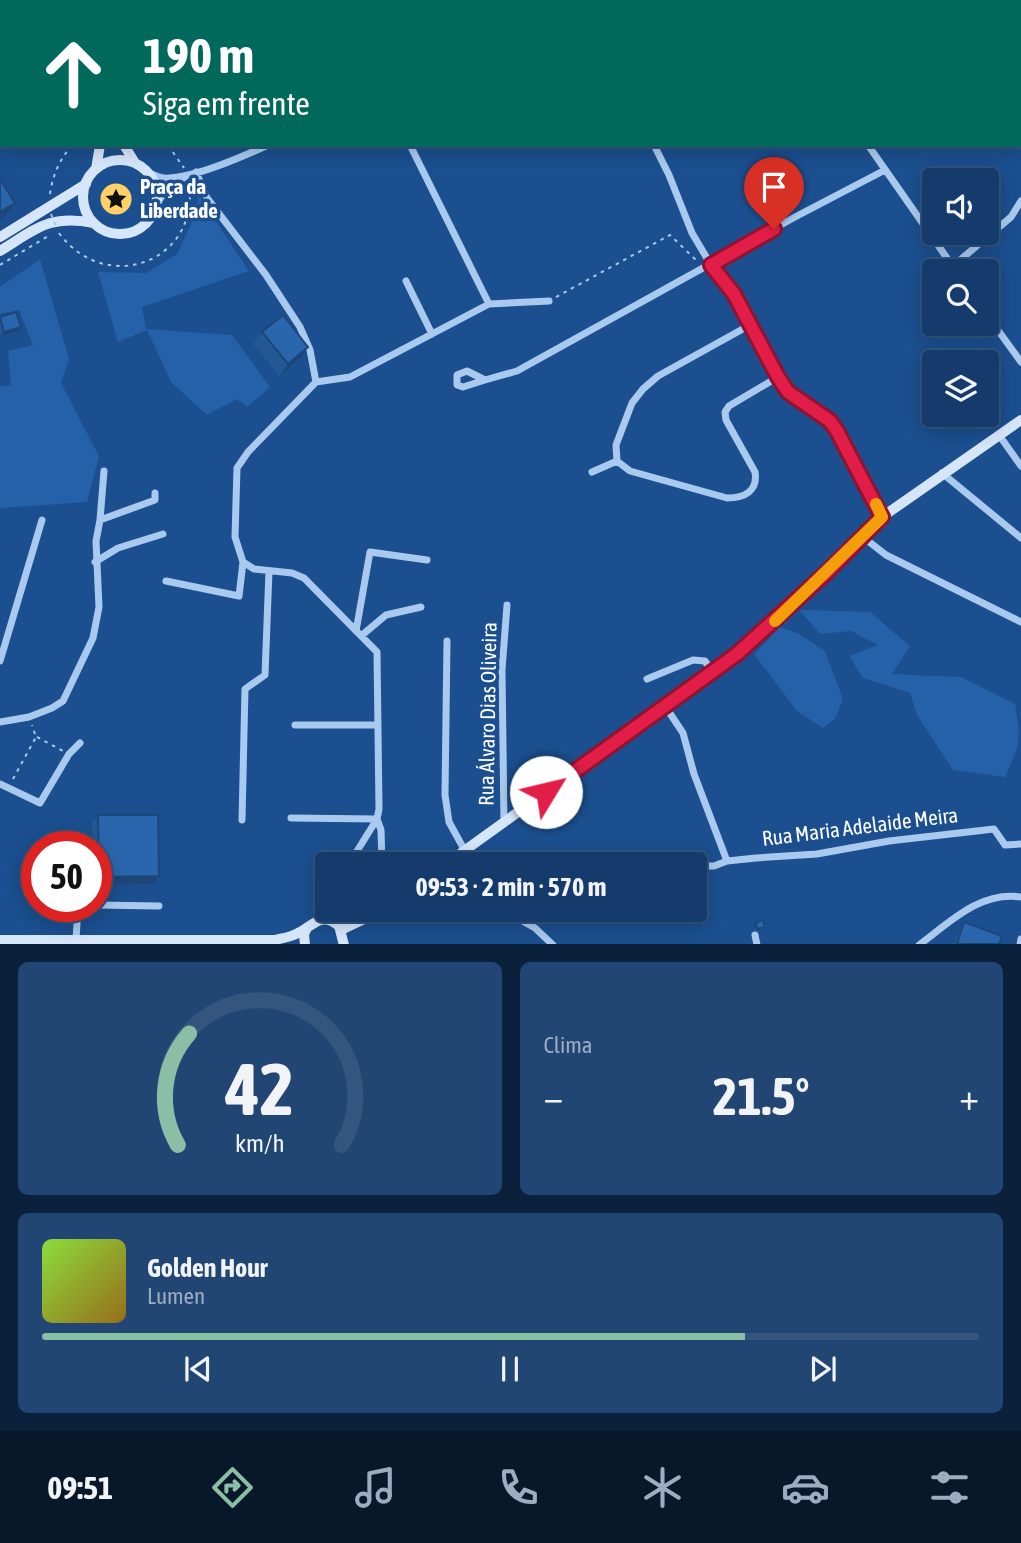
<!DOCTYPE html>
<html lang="pt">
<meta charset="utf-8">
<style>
body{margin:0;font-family:"Asap Condensed",sans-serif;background:#214673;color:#f1f3f6;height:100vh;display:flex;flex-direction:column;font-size:26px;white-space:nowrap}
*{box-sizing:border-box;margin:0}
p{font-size:23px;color:#9dadc1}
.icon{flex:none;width:38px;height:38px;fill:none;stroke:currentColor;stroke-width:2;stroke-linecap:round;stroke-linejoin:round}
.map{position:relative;height:944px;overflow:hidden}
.side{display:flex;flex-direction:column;gap:18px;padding:18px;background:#0b203b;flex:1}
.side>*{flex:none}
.guide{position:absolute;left:0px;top:0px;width:1022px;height:147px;box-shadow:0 4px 18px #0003,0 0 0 2px #33557e;background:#00695c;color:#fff;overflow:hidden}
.fabs{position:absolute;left:922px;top:168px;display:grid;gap:14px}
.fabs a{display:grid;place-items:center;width:77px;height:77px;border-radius:7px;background:#143b6b;box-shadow:0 4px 18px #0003,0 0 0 2px #33557e;font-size:35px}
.speed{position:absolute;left:21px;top:831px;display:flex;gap:14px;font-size:35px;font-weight:700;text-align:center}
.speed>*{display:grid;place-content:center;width:91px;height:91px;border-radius:50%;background:#143b6b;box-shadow:0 4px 18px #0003,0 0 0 2px #33557e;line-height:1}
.speed .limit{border:10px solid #d22;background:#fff;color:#111}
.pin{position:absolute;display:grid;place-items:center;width:60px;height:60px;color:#fff;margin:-72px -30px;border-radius:50% 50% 50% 0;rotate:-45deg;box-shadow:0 0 7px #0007}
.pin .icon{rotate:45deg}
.me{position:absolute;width:77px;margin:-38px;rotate:54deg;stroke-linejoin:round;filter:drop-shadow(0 0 5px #0008)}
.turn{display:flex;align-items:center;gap:24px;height:147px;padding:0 28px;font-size:32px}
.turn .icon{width:91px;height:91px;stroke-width:2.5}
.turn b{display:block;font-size:49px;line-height:60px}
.big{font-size:52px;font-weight:700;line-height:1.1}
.side .tile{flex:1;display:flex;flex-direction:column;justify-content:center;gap:10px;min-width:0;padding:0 24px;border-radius:10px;background:#214673}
.side .dial{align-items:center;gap:0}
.dial svg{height:182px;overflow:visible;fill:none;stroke:#33557e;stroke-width:7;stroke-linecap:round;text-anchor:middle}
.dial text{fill:#f1f3f6;stroke:none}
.song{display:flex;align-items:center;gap:21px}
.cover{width:84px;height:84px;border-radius:10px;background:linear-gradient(135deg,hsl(90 70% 55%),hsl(40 70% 35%))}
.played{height:7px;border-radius:4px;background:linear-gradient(90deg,#8abfa5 75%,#33557e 75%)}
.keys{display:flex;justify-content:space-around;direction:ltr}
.heat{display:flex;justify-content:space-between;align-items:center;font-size:38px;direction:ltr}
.side .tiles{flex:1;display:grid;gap:18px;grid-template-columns:1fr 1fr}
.tile:last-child{grid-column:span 2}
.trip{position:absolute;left:315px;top:852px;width:392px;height:70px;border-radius:7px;background:#143b6b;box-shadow:0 4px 18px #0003,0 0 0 2px #33557e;font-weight:700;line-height:70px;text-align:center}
.tabs{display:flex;height:112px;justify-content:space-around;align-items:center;background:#08182b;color:#9dadc1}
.tabs .icon{width:49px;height:49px}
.tabs .on{color:#8abfa5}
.tabs b{font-size:32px;color:#f1f3f6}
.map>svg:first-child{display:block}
</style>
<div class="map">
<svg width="1021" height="945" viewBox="0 0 1021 945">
<rect width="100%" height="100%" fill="#1b4f8f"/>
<path fill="#2461a8" d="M199 196 249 271 142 307 146 329 232 335 270 387 247 407 237 399 207 415 171 382 147 330 118 342 98 272 146 273 177 254 192 222Z
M40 259 69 359 61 383 99 456 87 502 0 508V386H11L8 351 33 345 19 310 0 314V287Z
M799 610 870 612 910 646 892 674 961 677 1015 704C1021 742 1021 742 1005 777L953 770 917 715 910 693 863 678 849 656 878 645 851 631 820 634Z
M780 627 799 634 825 651 843 699 835 719 823 728 797 711 754 654Z"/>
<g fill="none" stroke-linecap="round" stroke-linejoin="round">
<path stroke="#a9c9ee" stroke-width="2" stroke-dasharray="3.5 5" stroke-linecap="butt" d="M50 0V2
M91 0 92 2
M168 145 184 168
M50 194C53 174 59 161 72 145
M59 233C105 296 200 263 189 183
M0 265 50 235
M556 297 670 235 698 262
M37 737 63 751
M13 779 36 737 32 725"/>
<path stroke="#a9c9ee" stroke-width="7" d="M560 0 561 2
M763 0 764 2
M448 2 449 0
M0 16 2 17
M410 145 489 304
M654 145 669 175 692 233 711 265 734 294 778 377 788 392 799 401 830 421 882 517
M868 145 956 271
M148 172C155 176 161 179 169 178 196 177 242 157 268 145
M196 172 207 198 266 275 300 327 310 350 316 382
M156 205 164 193 186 176
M953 266 1011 217 1021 201
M406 281 432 334
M987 315 1021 362
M467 371 485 380 463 387 457 385V375Z
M485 380 517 371 795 217 885 170
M316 382 248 452 237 468 235 537 243 562 254 569 292 573 304 578 377 652 379 809 377 819 349 864
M316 382 350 377 489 304 549 301
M999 435 1021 466
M617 461 630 471 727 498C745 498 758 491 755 472L726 420 725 412 729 406 778 377
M617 461 616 445 632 403 643 389 658 376 750 325
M592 472 617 461
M942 473 1021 538
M100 520 155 500V493
M863 537 886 555 1021 622
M95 562 118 548 163 534
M166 581 239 596 243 562
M356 631 370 552 427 560
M361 636 386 615 421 607
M447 641 445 795 449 822 465 851
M0 661 42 520
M647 679 693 660 705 661 712 672
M665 706 683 733 694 774 727 861
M0 722 29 717 52 708 63 701 93 638 99 607 96 541 100 520 104 471
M295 725H378
M0 784 40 803 69 754 80 743
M291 818 377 819 381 830 382 864
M242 820 245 689 265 675 269 571
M504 822 502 670 507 605
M82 847V846
M695 866H714L727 861 756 858 817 854 889 841 994 829 1005 845 1021 844
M96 905 159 906
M382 910 397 914 421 910
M503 910 535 928 553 945
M324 918 327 906
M755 935 757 945
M76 940 78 906
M919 945C950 922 980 891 1021 897
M1020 945 1021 939"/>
<path stroke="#d6e6fa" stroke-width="10" d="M63 0 64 2
M79 0 80 2
M124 145 135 163
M83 197a37 37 0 1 1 74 0a37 37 0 1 1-74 0Z
M96 169 100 145
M0 237 86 184
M0 251C36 229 49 214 94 223
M446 864 737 654 827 572 882 517 1021 420
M341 930 383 910
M0 940H275C283 938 291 937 298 933 313 926 321 911 339 926L344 945
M305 945 304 934 307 928"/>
<path stroke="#a9c9ee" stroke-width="2" stroke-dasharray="3.5 5" stroke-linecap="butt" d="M51 214 57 229"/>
</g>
<path fill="#245895" d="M0 317 21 327 18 331 1 336 0 332Z
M262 332 300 359 279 376 253 344Z
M98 815 153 884 96 885V847H92V823Z
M964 922 999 944H954L960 929Z"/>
<path fill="#1d4779" d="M15 203 6 215 0 219V212Z
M21 327 18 331 1 336 4 332Z
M308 347 300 359 279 376 288 364Z
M159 876 153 884 96 885V880L99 877Z"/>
<path fill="#2a66ad" stroke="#1d4779" stroke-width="2" d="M0 179 15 203 0 212Z
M16 312 21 327 4 332 0 317Z
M283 315 308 347 288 364 262 332Z
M98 815H158L159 876 99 877Z
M763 920 765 927 758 929 755 923Z
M964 922 1002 936 999 944H957Z"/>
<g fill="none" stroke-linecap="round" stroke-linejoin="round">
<defs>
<path id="route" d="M546 792 737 654 827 572 882 517 837 431 830 421 788 392 778 377 734 294 711 265 774 229"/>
</defs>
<use href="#route" stroke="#92132f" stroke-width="18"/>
<use href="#route" stroke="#e11d48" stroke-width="12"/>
<path stroke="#f59e0b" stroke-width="12" d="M775 621 882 517 876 504"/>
</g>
<defs>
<symbol id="sight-disc" viewBox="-11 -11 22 22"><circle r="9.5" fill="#ffd166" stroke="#1b4f8f"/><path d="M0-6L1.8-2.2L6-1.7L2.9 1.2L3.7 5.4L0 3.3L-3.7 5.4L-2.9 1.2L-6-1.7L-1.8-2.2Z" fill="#111"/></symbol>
</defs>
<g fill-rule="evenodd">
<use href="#sight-disc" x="97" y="180" width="38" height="38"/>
</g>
<g text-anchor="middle" stroke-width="7" stroke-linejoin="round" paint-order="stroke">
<g font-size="21" font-weight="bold" fill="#fff" stroke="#1b4f8f" text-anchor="start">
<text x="140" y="194">Praça da<tspan x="140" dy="24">Liberdade</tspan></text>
</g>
<g font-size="21" fill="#fff" stroke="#1b4f8f">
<text transform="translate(488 714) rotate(-89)" y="7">Rua Álvaro Dias Oliveira</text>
<text transform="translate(860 827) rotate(-7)" y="7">Rua Maria Adelaide Meira</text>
</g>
</g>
</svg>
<div class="fabs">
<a><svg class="icon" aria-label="sound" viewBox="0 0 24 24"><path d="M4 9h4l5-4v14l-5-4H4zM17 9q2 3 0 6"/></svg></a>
<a><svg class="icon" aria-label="search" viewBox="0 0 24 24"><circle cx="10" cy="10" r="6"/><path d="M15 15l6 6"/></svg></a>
<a><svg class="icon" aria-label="layers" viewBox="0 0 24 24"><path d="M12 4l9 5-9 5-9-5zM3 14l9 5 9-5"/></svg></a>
</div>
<div class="speed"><div class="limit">50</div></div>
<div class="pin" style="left:774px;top:229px;background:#d93025"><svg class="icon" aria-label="arrive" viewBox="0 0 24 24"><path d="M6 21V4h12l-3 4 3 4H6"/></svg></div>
<svg class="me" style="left:546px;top:792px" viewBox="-20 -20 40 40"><circle r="19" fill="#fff"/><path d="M0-13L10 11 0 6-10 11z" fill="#e11d48"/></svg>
<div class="trip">09:53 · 2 min · 570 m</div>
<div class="guide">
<div class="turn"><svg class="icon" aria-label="ahead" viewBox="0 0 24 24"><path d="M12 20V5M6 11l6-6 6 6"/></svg><div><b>190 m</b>Siga em frente</div></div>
</div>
</div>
<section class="side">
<div class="tiles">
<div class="tile dial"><svg viewBox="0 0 100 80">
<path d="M14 69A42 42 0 1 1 86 69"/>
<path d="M14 69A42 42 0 0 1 19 20" stroke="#8abfa5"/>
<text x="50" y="56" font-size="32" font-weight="700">42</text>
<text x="50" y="72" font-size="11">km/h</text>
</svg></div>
<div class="tile"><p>Clima</p>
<div class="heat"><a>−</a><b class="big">21.5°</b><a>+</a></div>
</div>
<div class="tile">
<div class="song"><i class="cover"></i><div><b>Golden Hour</b><p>Lumen</p></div></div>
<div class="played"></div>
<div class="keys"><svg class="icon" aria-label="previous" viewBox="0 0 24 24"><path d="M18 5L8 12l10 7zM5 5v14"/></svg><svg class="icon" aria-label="pause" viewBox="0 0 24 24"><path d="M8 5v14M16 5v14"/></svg><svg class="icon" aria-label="next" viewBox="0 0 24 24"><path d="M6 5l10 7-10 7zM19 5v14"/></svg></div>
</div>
</div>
</section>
<nav class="tabs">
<b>09:51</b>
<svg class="icon on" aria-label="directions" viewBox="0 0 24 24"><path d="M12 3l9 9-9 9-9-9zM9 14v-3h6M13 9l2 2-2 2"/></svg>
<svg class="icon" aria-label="music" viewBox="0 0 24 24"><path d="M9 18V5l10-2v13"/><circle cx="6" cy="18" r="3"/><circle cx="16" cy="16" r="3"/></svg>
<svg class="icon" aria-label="phone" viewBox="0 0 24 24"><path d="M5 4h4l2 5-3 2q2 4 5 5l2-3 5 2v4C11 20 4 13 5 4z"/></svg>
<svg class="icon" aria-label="climate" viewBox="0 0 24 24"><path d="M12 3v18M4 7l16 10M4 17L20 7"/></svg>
<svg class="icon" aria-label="car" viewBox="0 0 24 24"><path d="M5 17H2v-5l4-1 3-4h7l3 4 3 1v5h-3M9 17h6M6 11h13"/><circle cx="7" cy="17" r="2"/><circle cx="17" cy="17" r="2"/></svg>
<svg class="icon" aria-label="filters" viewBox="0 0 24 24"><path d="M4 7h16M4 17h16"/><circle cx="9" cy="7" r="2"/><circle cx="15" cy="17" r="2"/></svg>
</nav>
